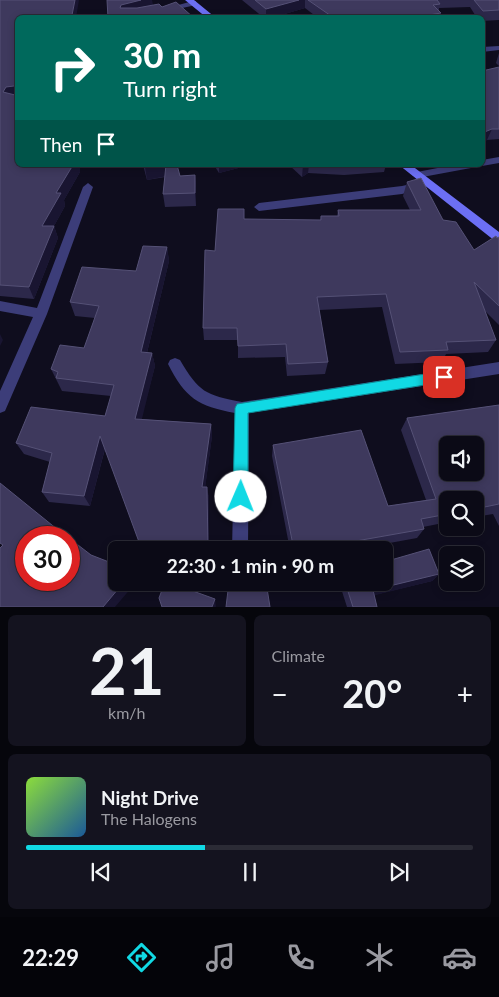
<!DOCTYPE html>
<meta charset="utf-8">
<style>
body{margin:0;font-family:Lato,sans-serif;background:#14131f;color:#f1f3f6;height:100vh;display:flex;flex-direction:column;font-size:19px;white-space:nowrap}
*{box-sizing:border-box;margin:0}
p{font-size:16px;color:#9a9aa1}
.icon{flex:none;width:28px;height:28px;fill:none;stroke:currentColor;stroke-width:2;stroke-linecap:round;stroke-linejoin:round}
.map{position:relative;height:607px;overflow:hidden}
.side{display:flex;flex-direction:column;gap:8px;padding:8px;background:#06060c;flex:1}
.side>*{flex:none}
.banner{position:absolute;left:15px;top:15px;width:470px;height:152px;border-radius:8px;box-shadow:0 2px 8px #0003,0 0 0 1px #2b2b35;background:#00695c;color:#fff;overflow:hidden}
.tools{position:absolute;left:439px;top:436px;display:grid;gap:10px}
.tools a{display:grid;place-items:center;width:45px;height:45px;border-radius:8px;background:#0b0a16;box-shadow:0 2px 8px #0003,0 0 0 1px #2b2b35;font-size:25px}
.speed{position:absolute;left:15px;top:526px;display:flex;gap:10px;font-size:25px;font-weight:700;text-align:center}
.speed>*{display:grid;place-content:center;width:65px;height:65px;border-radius:50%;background:#0b0a16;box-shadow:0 2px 8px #0003,0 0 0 1px #2b2b35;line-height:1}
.speed .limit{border:8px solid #d22;background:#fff;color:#111}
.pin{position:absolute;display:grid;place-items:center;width:42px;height:42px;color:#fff;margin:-21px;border-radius:10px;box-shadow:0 2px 8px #0006}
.me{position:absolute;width:55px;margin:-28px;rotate:1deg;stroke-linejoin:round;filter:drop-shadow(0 0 4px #0008)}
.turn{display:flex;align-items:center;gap:18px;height:105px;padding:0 25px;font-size:22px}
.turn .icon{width:65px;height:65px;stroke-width:2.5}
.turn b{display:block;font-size:35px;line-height:42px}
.then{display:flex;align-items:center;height:48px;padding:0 25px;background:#0003;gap:10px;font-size:19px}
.big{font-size:38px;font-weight:700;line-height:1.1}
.side .tile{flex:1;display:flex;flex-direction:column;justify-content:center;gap:8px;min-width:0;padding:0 18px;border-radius:8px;background:#14131f}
.side .dial{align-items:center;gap:0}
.dial b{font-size:65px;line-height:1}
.song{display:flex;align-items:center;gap:15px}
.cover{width:60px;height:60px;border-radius:8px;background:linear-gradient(135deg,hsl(90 70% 55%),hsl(210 70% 35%))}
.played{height:5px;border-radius:2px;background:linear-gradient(90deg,#11d9e4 40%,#2b2b35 40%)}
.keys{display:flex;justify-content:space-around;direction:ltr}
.heat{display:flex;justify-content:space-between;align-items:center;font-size:28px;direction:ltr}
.side .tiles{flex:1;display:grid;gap:8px;grid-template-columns:1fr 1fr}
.tile:last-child{grid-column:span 2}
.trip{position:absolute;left:108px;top:541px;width:285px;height:50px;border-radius:8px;background:#0b0a16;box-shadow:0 2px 8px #0003,0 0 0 1px #2b2b35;font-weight:700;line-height:50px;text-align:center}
.tab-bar{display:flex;height:80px;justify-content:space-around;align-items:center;background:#040409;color:#9a9aa1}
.tab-bar .icon{width:35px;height:35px}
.tab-bar .on{color:#11d9e4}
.tab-bar b{font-size:22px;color:#f1f3f6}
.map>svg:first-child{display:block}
</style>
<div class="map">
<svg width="499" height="607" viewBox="0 0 499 607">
<rect width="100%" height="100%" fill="#0f0d1e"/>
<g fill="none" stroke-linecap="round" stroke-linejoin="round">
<path fill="#3c3d79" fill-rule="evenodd" d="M193 1H196V5L164 12 160 10Z
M499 46V50L482 52V47Z
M499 157V163L482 166 478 165H482V160Z
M453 165H476L471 168 417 178 412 175 417 172Z
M420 182 424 184 425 186 424 188 402 194 259 211 254 207 259 203 402 186Z
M88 183 93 187 47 314 5 411 0 413V391L33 317 0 311V301L37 308 83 187Z
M175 358 180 360C199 392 205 395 242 402L499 362V374L249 413 248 550H232L235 413C198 406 185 398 168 364L170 360Z"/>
<path fill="#6c6ff4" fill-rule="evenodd" d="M185 0H194L216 18H207Z
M399 165H411L499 232V242L495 241Z"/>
</g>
<path fill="#2c284a" d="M0 0 18 18V165H80V172L64 200 65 206 54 226 58 238 34 299 0 296Z
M242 0H499V20L482 21V18H477L470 7 439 8V11L440 18H318L305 8 271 18H264Z
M499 53V66L496 63Z
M499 67V139L487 140 482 142V71Z
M143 165H177L180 176 195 175 196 188V206L165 207 163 194 165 177 147 180Z
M214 165H250L219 173Z
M289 165H386L384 172 344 175 308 173 302 177Z
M407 182 443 220 474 250 499 237V325L485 311 496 340 488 352 446 354 442 362 395 364 382 307 319 310 328 362 325 374 287 376 285 357 238 358V340H204L203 328 215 251 244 209V219L320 220 321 216H337L338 210H410L403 196Z
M167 247 169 261 147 353H152L155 366 141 419 211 424 212 436 205 487 209 497 105 449 90 506 49 502 42 492 50 462 24 454 16 443 105 416 111 396 62 391 51 369 84 348 95 318 75 316 70 302 136 271Z
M499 405V526L493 514 475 517V500H448V522L423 527 424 529 417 538 351 550H290L272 456 273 445 388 506 426 500 401 430 407 418Z
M439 574 432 581 374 595 377 607H347L339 582H384Z"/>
<path fill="#191531" d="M75 0H79L76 18H56Z
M141 0H152L154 9 120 8 121 5Z
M299 0H305V8L271 18H266V9Z
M441 13 440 18H411Z
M14 86 18 98 3 92 6 87Z
M492 129 487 140 482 142V133Z
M73 165H80V172L64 200 65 206 54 226 58 238 34 299 29 287 42 226 56 193Z
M159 165H166L167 176 147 180 145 167Z
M219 165H250L219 173Z
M303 165H309L308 173 302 177Z
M195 175 196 188V206L195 193Z
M167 247 169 261 144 365 141 352Z
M0 334 3 340 0 346Z
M152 353 155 366 139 431 135 419Z
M211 424 212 436 204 497 202 487Z
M100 436 105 448 90 506 84 496Z
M207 487 209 497V550H208Z
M439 574 432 581 368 597 373 590Z
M124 582H129L132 587 115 607H103Z
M215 599 216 607H212Z"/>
<path fill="#3e395d" stroke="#555176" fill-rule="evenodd" d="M0 0H75L72 15 56 18H18V165H73L56 193H61L42 226H54L29 287 0 285ZM14 86 16 88 15 95 3 92 6 87Z
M107 0H141L121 5 120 8H137L159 4 162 7 176 2 194 18H108Z
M255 0H299L266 9Z
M308 0H437L440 4 433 5 441 13 411 18H334Z
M474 0H499V10L483 11Z
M499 67V129H492L482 133V71Z
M144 165H159L145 167Z
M166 165H177L180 176 195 175V193L163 194Z
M421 178 443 220 456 222 474 250 496 236 497 238 499 237V306L474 282 496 340 446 342 448 350 400 352 386 294 317 297 328 362 288 364 286 344 238 346 237 328H203L205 250 215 251 218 209H244V219L321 220V216H339L338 210H421L407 182Z
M143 246 167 247 141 352 152 353 135 419 211 424 202 487H207L208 550H142L100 436 84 496 42 492 52 453 16 443 31 407 105 416 114 385 56 378 58 372 51 369 60 345 84 348 99 306 70 302 82 267 136 271Z
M499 405V504L475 509V500H448V514L421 519 424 529 305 550H294L273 445 361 430 388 506 436 499 407 418ZM448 445H475V472H448Z
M0 483 68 538H26V580H69V538L91 555 109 562 116 569V582H124L103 607H0V548L3 545 0 543Z
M429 549 439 574 373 590 377 607H353L345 582H384V562Z
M165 582H168L215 599 212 607H162L159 598Z
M229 582H266L270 607H226Z"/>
<path fill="#11d9e4" stroke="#0b8d94" d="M444 371 448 373 450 377 448 381 444 382 248 413V497L246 502 241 504 236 502 233 497 235 408 237 404Z"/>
</svg>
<div class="tools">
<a><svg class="icon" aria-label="sound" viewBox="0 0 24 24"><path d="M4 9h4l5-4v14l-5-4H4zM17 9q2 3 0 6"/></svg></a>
<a><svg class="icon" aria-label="search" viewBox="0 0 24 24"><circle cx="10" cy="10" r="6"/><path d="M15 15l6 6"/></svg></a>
<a><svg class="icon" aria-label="layers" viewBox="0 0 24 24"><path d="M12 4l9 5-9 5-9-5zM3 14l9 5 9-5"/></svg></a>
</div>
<div class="speed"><div class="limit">30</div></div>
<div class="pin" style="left:444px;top:377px;background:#d93025"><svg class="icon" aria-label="arrive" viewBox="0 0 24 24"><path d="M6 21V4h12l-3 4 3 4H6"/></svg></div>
<svg class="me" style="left:241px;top:497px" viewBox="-20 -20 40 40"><circle r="19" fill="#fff"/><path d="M0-13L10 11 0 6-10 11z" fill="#11d9e4"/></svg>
<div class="trip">22:30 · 1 min · 90 m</div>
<div class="banner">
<div class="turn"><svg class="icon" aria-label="right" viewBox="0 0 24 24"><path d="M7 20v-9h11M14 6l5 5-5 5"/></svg><div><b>30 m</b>Turn right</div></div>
<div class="then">Then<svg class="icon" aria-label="arrive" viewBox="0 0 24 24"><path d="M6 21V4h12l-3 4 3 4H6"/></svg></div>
</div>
</div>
<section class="side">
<div class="tiles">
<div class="tile dial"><b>21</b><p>km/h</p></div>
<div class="tile"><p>Climate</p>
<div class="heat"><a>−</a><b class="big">20°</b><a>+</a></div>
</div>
<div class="tile">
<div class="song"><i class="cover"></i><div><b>Night Drive</b><p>The Halogens</p></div></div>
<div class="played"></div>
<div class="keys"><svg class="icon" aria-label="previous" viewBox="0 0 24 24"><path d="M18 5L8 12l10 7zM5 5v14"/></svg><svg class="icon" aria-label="pause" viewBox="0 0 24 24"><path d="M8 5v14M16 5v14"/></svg><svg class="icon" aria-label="next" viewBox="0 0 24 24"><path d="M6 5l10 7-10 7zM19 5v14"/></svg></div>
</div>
</div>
</section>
<nav class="tab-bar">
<b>22:29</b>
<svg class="icon on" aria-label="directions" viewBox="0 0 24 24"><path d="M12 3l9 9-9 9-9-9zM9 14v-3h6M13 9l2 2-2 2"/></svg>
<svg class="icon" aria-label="music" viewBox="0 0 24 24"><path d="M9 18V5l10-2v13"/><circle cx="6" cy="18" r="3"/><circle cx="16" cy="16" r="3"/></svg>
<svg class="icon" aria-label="phone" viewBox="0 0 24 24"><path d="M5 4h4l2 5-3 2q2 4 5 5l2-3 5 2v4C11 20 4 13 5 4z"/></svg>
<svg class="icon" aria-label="climate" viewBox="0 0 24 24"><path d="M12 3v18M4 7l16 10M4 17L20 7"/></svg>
<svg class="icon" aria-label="car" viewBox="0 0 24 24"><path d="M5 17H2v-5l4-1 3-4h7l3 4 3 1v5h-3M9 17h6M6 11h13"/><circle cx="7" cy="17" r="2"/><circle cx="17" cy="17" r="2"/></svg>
</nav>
